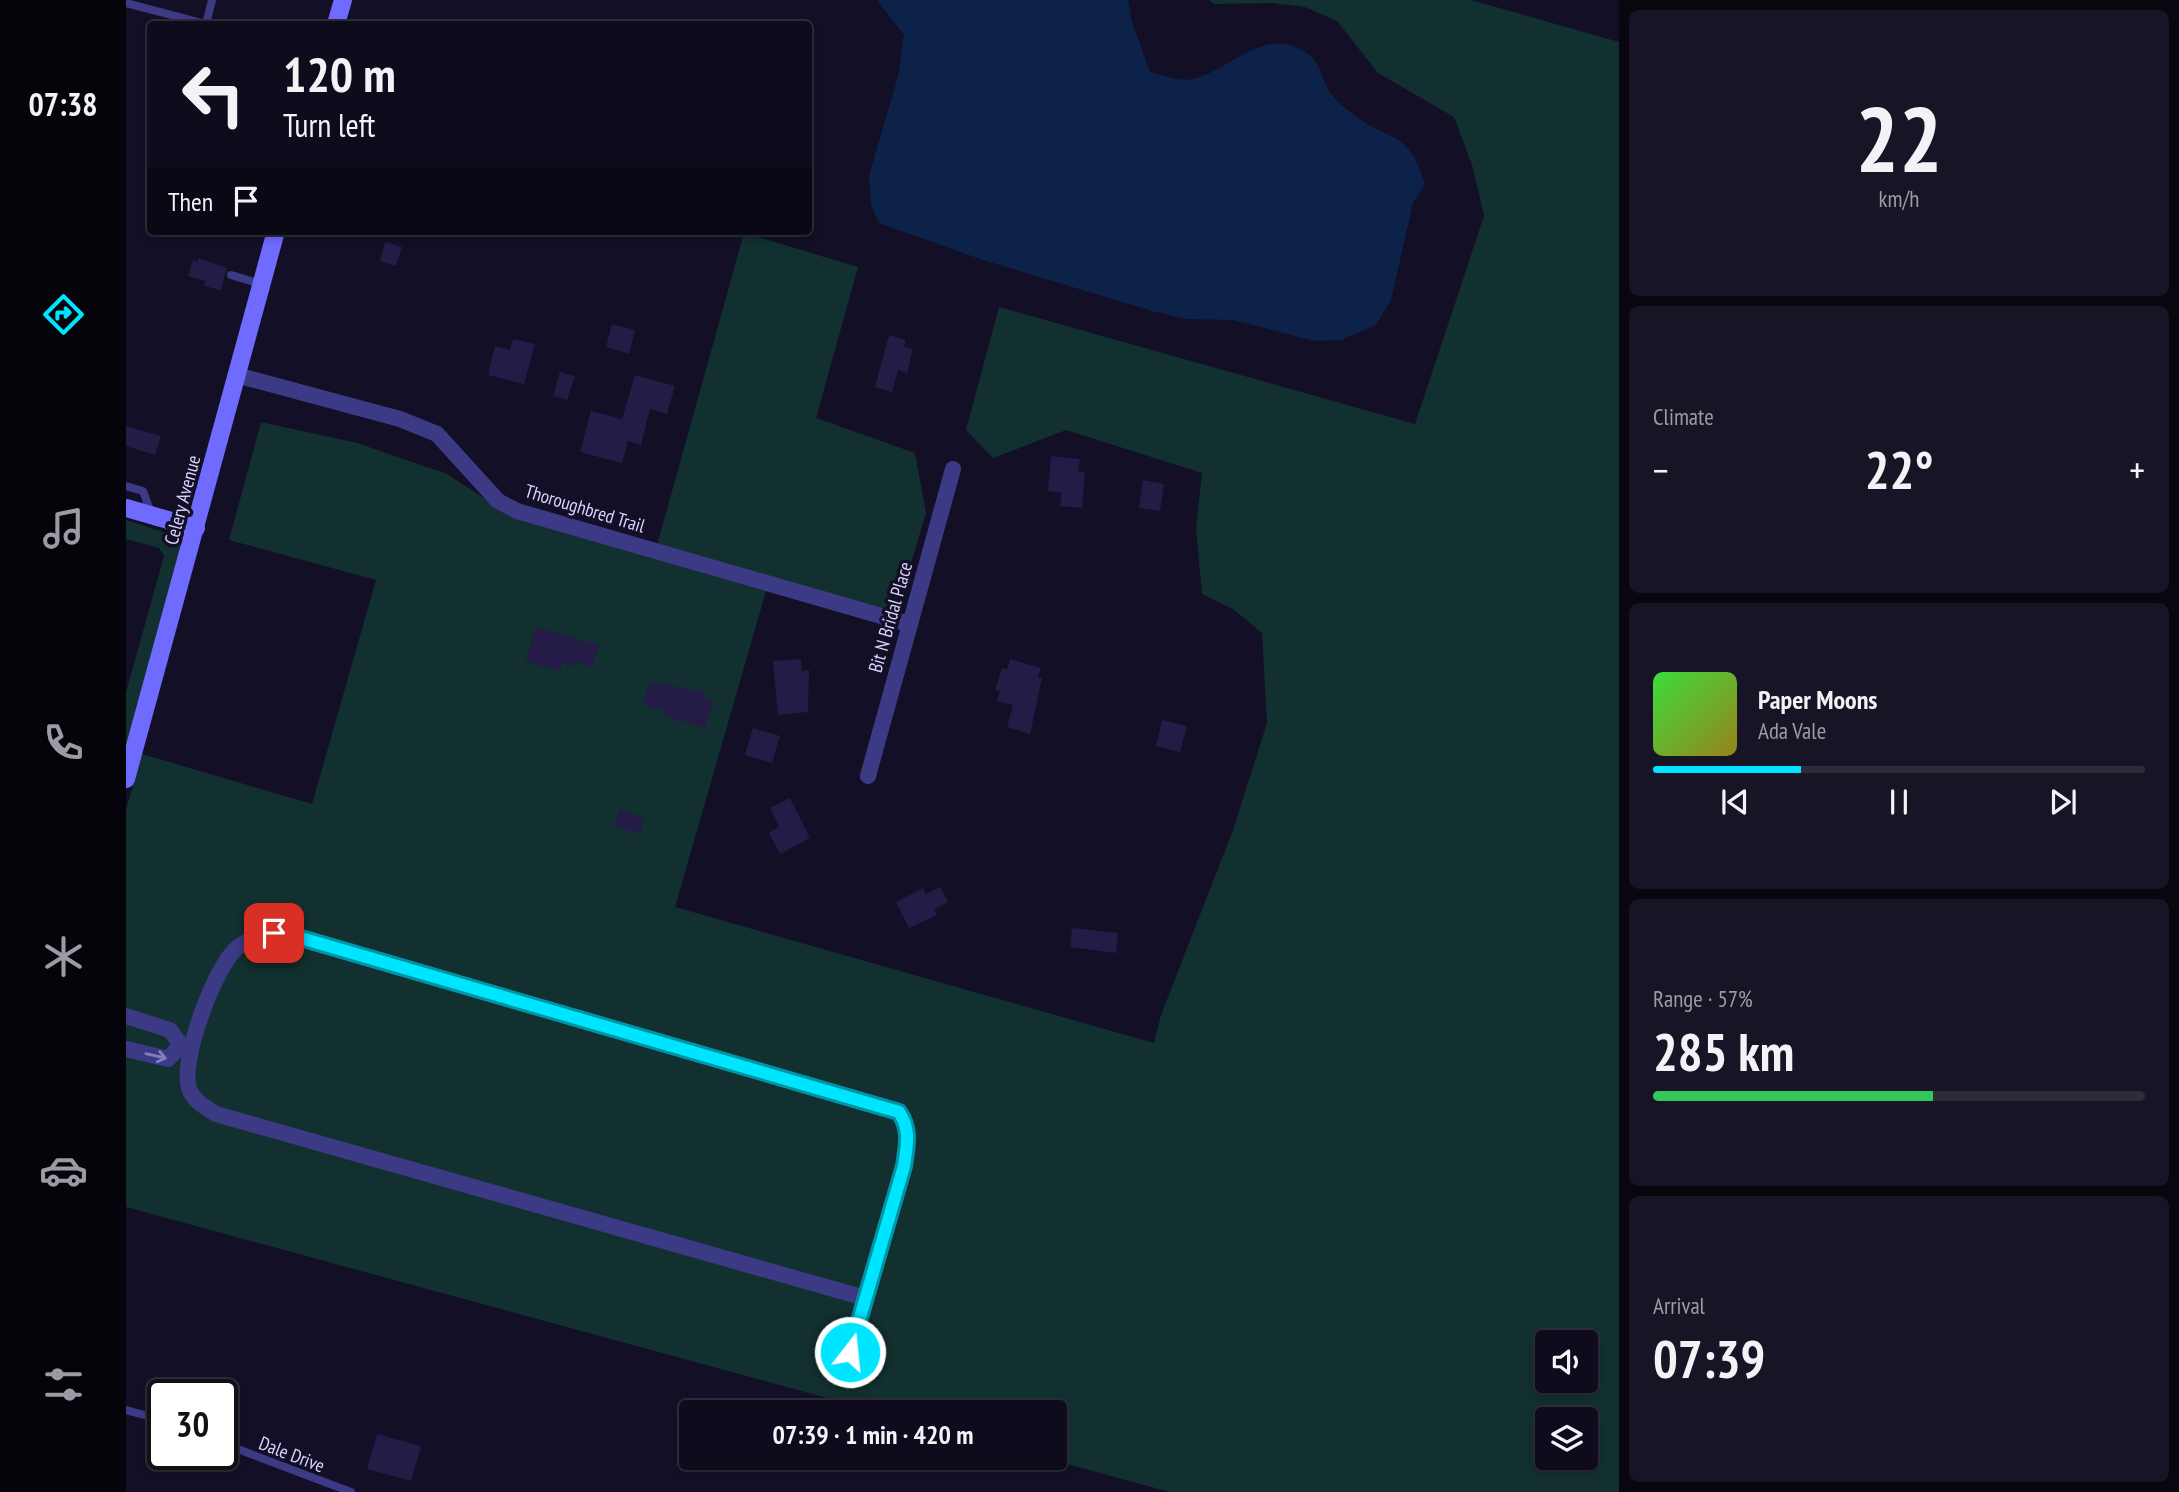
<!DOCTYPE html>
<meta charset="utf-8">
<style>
body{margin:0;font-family:"PT Sans Narrow",sans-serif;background:#171425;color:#f1f3f6;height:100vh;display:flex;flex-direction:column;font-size:26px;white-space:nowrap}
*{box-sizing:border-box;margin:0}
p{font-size:23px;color:#9b9ba3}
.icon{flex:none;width:38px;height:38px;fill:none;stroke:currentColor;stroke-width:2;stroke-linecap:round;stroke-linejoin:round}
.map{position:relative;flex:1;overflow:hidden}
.panel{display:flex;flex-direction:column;gap:10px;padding:10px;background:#08060f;width:560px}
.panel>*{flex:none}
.guide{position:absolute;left:21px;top:21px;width:665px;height:214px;border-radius:7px;box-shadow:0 4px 10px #0003,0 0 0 2px #2e2b3b;background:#0e0b1c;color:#f1f3f6;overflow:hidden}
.buttons{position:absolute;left:1409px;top:1330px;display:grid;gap:14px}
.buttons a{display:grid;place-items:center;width:63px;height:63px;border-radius:7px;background:#0e0b1c;box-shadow:0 4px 10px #0003,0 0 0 2px #2e2b3b;font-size:35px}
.speed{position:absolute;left:21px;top:1379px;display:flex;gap:14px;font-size:35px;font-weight:700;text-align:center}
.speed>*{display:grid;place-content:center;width:91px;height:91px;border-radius:50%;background:#0e0b1c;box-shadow:0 4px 10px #0003,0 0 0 2px #2e2b3b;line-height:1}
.speed .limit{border:4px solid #111;border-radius:10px;background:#fff;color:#111}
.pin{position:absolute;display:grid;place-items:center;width:60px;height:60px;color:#fff;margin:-30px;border-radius:14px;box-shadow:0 4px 10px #0006}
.me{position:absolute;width:77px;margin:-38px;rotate:16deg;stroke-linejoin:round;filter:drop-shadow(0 0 5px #0008)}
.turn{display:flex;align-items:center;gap:24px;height:147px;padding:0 21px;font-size:32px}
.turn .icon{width:91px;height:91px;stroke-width:2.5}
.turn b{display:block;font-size:49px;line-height:60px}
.then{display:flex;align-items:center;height:66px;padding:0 21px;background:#0003;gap:14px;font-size:26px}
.big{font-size:52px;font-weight:600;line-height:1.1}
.panel .widget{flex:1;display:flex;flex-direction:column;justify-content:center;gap:10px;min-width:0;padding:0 24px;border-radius:10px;background:#171425}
.panel .dial{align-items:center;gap:0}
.dial b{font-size:91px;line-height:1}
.song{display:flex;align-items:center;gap:21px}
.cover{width:84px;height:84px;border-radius:10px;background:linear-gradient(135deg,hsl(120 70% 55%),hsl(50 70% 35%))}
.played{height:7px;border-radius:4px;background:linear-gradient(90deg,#00e5ff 30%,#2e2b3b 30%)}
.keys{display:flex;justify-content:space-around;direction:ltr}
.heat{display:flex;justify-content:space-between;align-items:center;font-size:38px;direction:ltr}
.charge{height:10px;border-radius:5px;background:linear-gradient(90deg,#34c759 57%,#2e2b3b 0)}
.trip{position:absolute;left:553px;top:1400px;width:388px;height:70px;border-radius:7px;background:#0e0b1c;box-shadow:0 4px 10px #0003,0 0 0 2px #2e2b3b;font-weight:600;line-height:70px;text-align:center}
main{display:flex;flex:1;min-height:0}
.dock{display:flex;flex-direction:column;width:126px;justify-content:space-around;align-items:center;background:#06040b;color:#9b9ba3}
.dock .icon{width:49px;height:49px}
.dock .selected{color:#00e5ff}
.dock b{font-size:32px;color:#f1f3f6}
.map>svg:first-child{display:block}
</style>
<main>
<nav class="dock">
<b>07:38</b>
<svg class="icon selected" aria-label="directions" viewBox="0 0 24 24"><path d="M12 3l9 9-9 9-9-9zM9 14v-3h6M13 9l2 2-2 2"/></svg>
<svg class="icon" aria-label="music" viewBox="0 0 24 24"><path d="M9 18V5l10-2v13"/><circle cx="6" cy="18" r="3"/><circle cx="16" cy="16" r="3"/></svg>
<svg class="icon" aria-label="phone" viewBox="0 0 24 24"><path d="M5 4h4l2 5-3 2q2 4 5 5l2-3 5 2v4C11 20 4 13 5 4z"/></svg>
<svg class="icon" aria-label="climate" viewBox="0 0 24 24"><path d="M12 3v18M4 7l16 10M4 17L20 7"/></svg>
<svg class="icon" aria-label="car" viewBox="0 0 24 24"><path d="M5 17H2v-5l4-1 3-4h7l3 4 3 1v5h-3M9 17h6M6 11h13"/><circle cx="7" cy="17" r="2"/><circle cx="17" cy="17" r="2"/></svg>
<svg class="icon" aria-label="filters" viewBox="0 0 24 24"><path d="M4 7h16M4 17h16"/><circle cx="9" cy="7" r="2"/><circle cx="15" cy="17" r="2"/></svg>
</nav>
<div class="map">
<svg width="1493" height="1492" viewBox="0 0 1493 1492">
<rect width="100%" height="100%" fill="#130f26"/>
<path fill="#12302f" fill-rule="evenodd" d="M1083 0H1345L1493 42V1492H1044L919 1458H929V1412H753L0 1207V810L16 754 186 804 250 580 103 540 135 422 231 443 321 474 389 518 640 591 549 907 1028 1043 1035 1015 1107 830 1141 723 1136 633 1107 609 1076 594 1070 529 1076 473 940 430 867 458 840 430 873 307 1289 424 1358 216 1347 168 1328 117 1252 73 1211 21 1179 7 1146 3 1088 4ZM1421 1342H1460V1381H1421ZM1421 1419H1460V1458H1421Z
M618 233 732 267 690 418 789 453 800 513 770 613 531 545Z
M0 520 59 539 0 748V692L38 556 33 548 0 539Z"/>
<path fill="#0c2248" d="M751 0H1002L1006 22 1024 72C1036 75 1054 82 1066 79 1105 71 1135 25 1179 52 1194 61 1194 73 1201 87 1207 99 1216 105 1227 114 1265 144 1282 128 1299 184L1287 203 1265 300 1250 325 1215 340 1189 341 1107 320 1060 319 1026 311 854 259 753 223 745 205 743 176 772 76 778 35Z"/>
<path fill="#241b47" d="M259 242 276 247 270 266 254 261Z
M72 258 101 268 95 290 78 286 79 281 62 276 67 260 72 261Z
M486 324 509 330 503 354 480 347Z
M763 335 780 340 778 347 787 349 781 373 772 370 766 392 749 387Z
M387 339 409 344 398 384 362 375 369 346 384 350Z
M434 372 449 376 441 400 427 396Z
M509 375 549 386 541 414 524 409 515 445 502 441 496 463 454 452 465 411 496 419Z
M0 426 35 436 29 455 0 446Z
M925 456 954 459 952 471 959 472 956 508 934 506 936 493 922 491Z
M1017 480 1038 484 1034 511 1013 508Z
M410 627 473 645 466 667 449 661 447 667 436 663 434 671 400 661Z
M675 659 676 671 683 670 682 712 652 715 647 661Z
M884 659 915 668 912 677 916 678 904 734 881 727 887 705 871 701 874 691 869 690 876 668 881 669Z
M524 682 579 692 577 698 587 700 579 728 538 716 539 711 517 704Z
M1036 720 1061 726 1054 752 1030 746Z
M627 728 654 736 646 763 619 755Z
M664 798 684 838 654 854 643 833 653 827 644 808Z
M493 810 518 817 514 834 488 826Z
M814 887 822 902 808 909 811 915 783 928 770 902 797 888 800 894Z
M946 928 992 933 990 953 944 947Z
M251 1434 295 1446 285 1481 241 1469Z"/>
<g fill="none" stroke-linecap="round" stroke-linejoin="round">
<path stroke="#3d3a85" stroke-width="8" d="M0 3 80 24
M80 24 86 0
M105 275 135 284
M0 486 17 491 25 513
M0 1410 37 1420
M96 1443 225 1492"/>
<path stroke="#3d3a85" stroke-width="16" d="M110 375 274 419 311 434 372 501 391 511 783 624
M742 776 827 469
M0 1016 44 1030 55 1045 65 1048
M0 1049 42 1059 55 1045
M716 1378 778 1165C781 1145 785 1130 773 1112L168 936C148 933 128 934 111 948 89 966 54 1060 63 1088 67 1101 79 1107 90 1114L739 1298"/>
<path stroke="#6f6bff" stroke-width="18" d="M210 24 217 0
M0 508 70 528
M0 779 150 231"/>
</g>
<defs><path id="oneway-shaft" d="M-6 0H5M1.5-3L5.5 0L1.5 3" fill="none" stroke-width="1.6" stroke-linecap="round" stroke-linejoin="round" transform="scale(1.75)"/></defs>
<use stroke="#837fbc" href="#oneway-shaft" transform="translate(30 1056) rotate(13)"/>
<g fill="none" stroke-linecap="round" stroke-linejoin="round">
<defs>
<path id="route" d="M148 933 168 936 773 1112C785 1130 781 1145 778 1166L724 1352"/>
</defs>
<use href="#route" stroke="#0095a6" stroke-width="18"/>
<use href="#route" stroke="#00e5ff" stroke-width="12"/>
</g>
<g text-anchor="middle" stroke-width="7" stroke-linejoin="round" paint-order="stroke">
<g font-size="19" fill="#d9d4ff" stroke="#130f26">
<text transform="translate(56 500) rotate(-75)" y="7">Celery Avenue</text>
<text transform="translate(459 508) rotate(17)" y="7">Thoroughbred Trail</text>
<text transform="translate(764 617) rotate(-74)" y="7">Bit N Bridal Place</text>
<text transform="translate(166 1454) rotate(21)" y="7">Dale Drive</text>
</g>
</g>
</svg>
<div class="buttons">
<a><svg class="icon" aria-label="sound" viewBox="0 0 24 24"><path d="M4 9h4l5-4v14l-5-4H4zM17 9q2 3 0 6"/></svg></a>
<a><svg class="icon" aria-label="layers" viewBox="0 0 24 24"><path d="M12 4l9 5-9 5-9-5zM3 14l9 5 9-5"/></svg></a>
</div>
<div class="speed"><div class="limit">30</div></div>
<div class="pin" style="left:148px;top:933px;background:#d93025"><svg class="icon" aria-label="arrive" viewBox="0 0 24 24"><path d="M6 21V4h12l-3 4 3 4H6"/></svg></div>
<svg class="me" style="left:724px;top:1352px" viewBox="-20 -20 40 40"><circle r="17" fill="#00e5ff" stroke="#fff" stroke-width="3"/><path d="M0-11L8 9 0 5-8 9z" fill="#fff"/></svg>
<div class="trip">07:39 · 1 min · 420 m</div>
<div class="guide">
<div class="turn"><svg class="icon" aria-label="left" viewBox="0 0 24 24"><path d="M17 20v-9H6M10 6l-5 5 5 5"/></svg><div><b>120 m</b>Turn left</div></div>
<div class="then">Then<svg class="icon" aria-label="arrive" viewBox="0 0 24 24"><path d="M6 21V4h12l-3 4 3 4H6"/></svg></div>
</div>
</div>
<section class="panel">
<div class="widget dial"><b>22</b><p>km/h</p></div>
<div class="widget"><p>Climate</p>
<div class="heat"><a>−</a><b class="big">22°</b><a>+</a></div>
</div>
<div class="widget">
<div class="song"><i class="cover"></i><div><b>Paper Moons</b><p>Ada Vale</p></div></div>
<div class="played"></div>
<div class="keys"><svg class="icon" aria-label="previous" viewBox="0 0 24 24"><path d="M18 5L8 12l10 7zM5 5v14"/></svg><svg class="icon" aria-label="pause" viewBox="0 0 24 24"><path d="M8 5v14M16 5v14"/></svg><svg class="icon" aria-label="next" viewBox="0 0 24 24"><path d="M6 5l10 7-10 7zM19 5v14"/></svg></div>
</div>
<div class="widget"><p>Range · 57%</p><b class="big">285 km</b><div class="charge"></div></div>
<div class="widget"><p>Arrival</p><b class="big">07:39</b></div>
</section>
</main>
